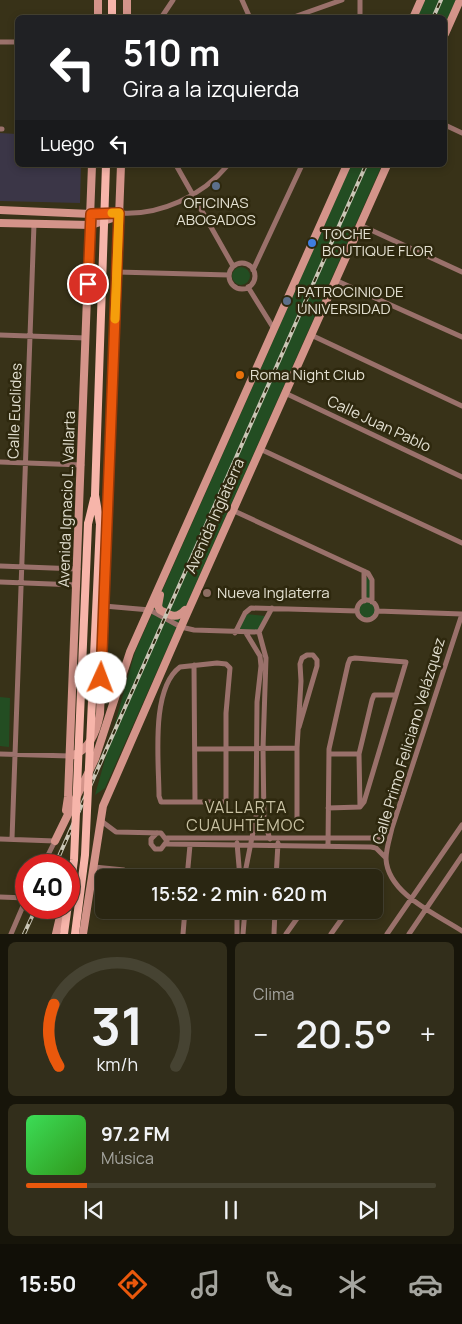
<!DOCTYPE html>
<html lang="es">
<meta charset="utf-8">
<style>
body{margin:0;font-family:Manrope,sans-serif;background:#322e1b;color:#f1f3f6;height:100vh;display:flex;flex-direction:column;font-size:19px;white-space:nowrap}
*{box-sizing:border-box;margin:0}
p{font-size:16px;color:#a5a59f}
.icon{flex:none;width:28px;height:28px;fill:none;stroke:currentColor;stroke-width:2;stroke-linecap:round;stroke-linejoin:round}
.map{position:relative;height:934px;overflow:hidden}
.drawer{display:flex;flex-direction:column;gap:8px;padding:8px;background:#17150a;flex:1}
.drawer>*{flex:none}
.banner{position:absolute;left:15px;top:15px;width:432px;height:152px;border-radius:8px;box-shadow:0 2px 8px #0003,0 0 0 1px #464332;background:#202124;color:#fff;overflow:hidden}
.speed{position:absolute;left:15px;top:854px;display:flex;gap:10px;font-size:25px;font-weight:700;text-align:center}
.speed>*{display:grid;place-content:center;width:65px;height:65px;border-radius:50%;background:#2a2612;box-shadow:0 2px 8px #0003,0 0 0 1px #464332;line-height:1}
.speed .limit{border:8px solid #d22;background:#fff;color:#111}
.pin{position:absolute;display:grid;place-items:center;width:42px;height:42px;color:#fff;margin:-21px;border:2px solid #fff;border-radius:50%;box-shadow:0 1px 5px #0007}
.me{position:absolute;width:55px;margin:-28px;rotate:2deg;stroke-linejoin:round;filter:drop-shadow(0 0 4px #0008)}
.turn{display:flex;align-items:center;gap:18px;height:105px;padding:0 25px;font-size:22px}
.turn .icon{width:65px;height:65px;stroke-width:2.5}
.turn b{display:block;font-size:35px;line-height:42px}
.then{display:flex;align-items:center;height:48px;padding:0 25px;background:#0003;gap:10px;font-size:19px}
.big{font-size:38px;font-weight:600;line-height:1.1}
.drawer .widget{flex:1;display:flex;flex-direction:column;justify-content:center;gap:8px;min-width:0;padding:0 18px;border-radius:8px;background:#322e1b}
.drawer .dial{align-items:center;gap:0}
.dial svg{height:130px;overflow:visible;fill:none;stroke:#464332;stroke-width:7;stroke-linecap:round;text-anchor:middle}
.dial text{fill:#f1f3f6;stroke:none}
.song{display:flex;align-items:center;gap:15px}
.cover{width:60px;height:60px;border-radius:8px;background:linear-gradient(135deg,hsl(130 70% 55%),hsl(110 70% 35%))}
.played{height:5px;border-radius:2px;background:linear-gradient(90deg,#ea580c 15%,#464332 15%)}
.keys{display:flex;justify-content:space-around;direction:ltr}
.heat{display:flex;justify-content:space-between;align-items:center;font-size:28px;direction:ltr}
.drawer .tiles{flex:1;display:grid;gap:8px;grid-template-columns:1fr 1fr}
.widget:last-child{grid-column:span 2}
.trip{position:absolute;left:95px;top:869px;width:288px;height:50px;border-radius:8px;background:#2a2612;box-shadow:0 2px 8px #0003,0 0 0 1px #464332;font-weight:600;line-height:50px;text-align:center}
.tab-bar{display:flex;height:80px;justify-content:space-around;align-items:center;background:#110f07;color:#a5a59f}
.tab-bar .icon{width:35px;height:35px}
.tab-bar .active{color:#ea580c}
.tab-bar b{font-size:22px;color:#f1f3f6}
.map>svg:first-child{display:block}
</style>
<div class="map">
<svg width="462" height="934" viewBox="0 0 462 934">
<rect width="100%" height="100%" fill="#383218"/>
<path fill="#3b3647" d="M0 133 17 134 18 165H81L80 203 0 201Z"/>
<path fill="#234d22" d="M425 0H456L445 24V18H417Z
M351 165H382L105 788 95 795 135 652Z
M232 276a9 9 0 1 1 18 0a9 9 0 1 1-18 0Z
M366 577 371 580V602L376 608 374 617 368 620 360 617 357 611 364 601Z
M246 614 265 616 258 632H236Z
M0 697 10 698 9 747 0 746Z"/>
<g fill="none" stroke-linecap="round" stroke-linejoin="round">
<path stroke="#9a716b" stroke-width="5" d="M242 0 250 18
M360 0V18
M161 18 173 0
M291 18 342 0
M0 42H18
M445 125 462 133
M0 129H2
M176 165 233 266
M119 213C160 216 202 196 228 165
M360 225 462 272
M229 276a13 13 0 1 1 26 0a13 13 0 1 1-26 0Z
M253 270 302 165
M117 272 229 275
M335 280 462 337
M248 287 274 329
M0 335 86 338
M311 335 462 406
M285 393 462 477
M260 449 462 543
M0 462 82 465
M232 510 368 573 372 580V602
M0 566 78 569
M0 582 77 585
M357 610a10 10 0 1 1 20 0a10 10 0 1 1-20 0Z
M364 601V571
M104 606 150 610 181 627 194 630 259 632
M377 611 462 614
M462 614 392 828C390 837 386 849 386 859 388 894 436 914 462 931
M259 632 266 658 263 748 264 821 270 839
M259 632 272 608
M235 633 245 613 251 608 357 611
M217 663 226 664 230 668 226 713V802H161L159 796C159 763 150 689 180 667Z
M194 665 195 802
M195 749 297 748
M0 754 70 756
M329 754H359
M360 807 359 754 372 700 374 695H396
M100 820 116 832 161 833 167 841 161 849H155L151 844V839L157 833
M297 820V748L301 681 300 664 302 658 307 655H313L317 660V666L299 727
M167 838H378L391 828
M0 839 55 841 43 865
M12 839 34 224
M237 843 240 878
M167 844 371 847 376 848 386 858
M328 846 329 749 348 664 350 659 355 658 406 662 364 802 360 807 328 808
M94 867 124 870
M187 878 190 845
M244 878 256 817 257 702 261 666 260 656 246 633
M276 878 278 843
M0 897 26 898
M11 934 26 899
M183 934 185 910
M237 934V910
M243 934 245 910
M274 934 275 910
M286 934 303 910
M331 934 348 910
M387 934 462 825
M409 934 462 856"/>
<path stroke="#d4948a" stroke-width="8" d="M98 18V0
M127 18V0
M413 18 421 0
M445 34 460 0
M0 210 91 214 119 213
M0 223 91 225 119 216
M160 595 158 606 160 610C170 615 176 620 185 610
M74 755C91 748 97 730 100 714L121 165
M66 810 68 797 92 165
M55 841 95 759 130 652 347 165
M56 934 62 908
M83 934 103 806 181 627 387 165"/>
<path stroke="#f7b5aa" stroke-width="8" d="M112 18V0
M88 524 94 499
M100 524 95 495 106 165"/>
<defs>
<path id="rail" d="M433 18 441 0
M55 865 366 165
M24 934 36 908"/>
</defs>
<use href="#rail" stroke="#cac6b6" stroke-width="4"/>
<use href="#rail" stroke="#2e280e" stroke-width="2" stroke-dasharray="5.5" stroke-linecap="butt"/>
<path stroke="#f7b5aa" stroke-width="8" d="M64 934 74 860 88 524
M75 934 85 855 100 524"/>
</g>
<g fill="none" stroke-linecap="round" stroke-linejoin="round">
<defs>
<path id="route" d="M88 284 91 214 119 213 101 678"/>
</defs>
<use href="#route" stroke="#983908" stroke-width="12"/>
<use href="#route" stroke="#ea580c" stroke-width="9"/>
<path stroke="#f59e0b" stroke-width="9" d="M112 213H119L115 319"/>
</g>
<g fill="#5c6f8a" stroke="#2e280e" stroke-width="2">
<circle cx="216" cy="186" r="5"/>
<circle cx="287" cy="301" r="5"/>
</g>
<circle fill="#3f7fe0" stroke="#2e280e" stroke-width="2" cx="312" cy="243" r="5"/>
<circle fill="#e8710a" stroke="#2e280e" stroke-width="2" cx="240" cy="375" r="5"/>
<circle fill="#8d6e63" stroke="#2e280e" stroke-width="2" cx="207" cy="593" r="5"/>
<g text-anchor="middle" stroke-width="5" stroke-linejoin="round" paint-order="stroke">
<g font-size="15" fill="#e3e0d1" stroke="#2e280e" text-anchor="start">
<text x="216" y="208" text-anchor="middle">OFICINAS<tspan x="216" dy="17">ABOGADOS</tspan></text>
<text x="322" y="239">TOCHE<tspan x="322" dy="17">BOUTIQUE FLOR</tspan></text>
<text x="297" y="297">PATROCINIO DE<tspan x="297" dy="17">UNIVERSIDAD</tspan></text>
<text x="250" y="380">Roma Night Club</text>
<text x="217" y="598">Nueva Inglaterra</text>
</g>
<g font-size="15" fill="#e3e0d1" stroke="#2e280e">
<text transform="translate(15 411) rotate(-88)" y="5">Calle Euclides</text>
<text transform="translate(379 424) rotate(25)" y="5">Calle Juan Pablo</text>
<text transform="translate(67 499) rotate(-88)" y="5">Avenida Ignacio L. Vallarta</text>
<text transform="translate(215 516) rotate(-66)" y="5">Avenida Inglaterra</text>
<text transform="translate(409 741) rotate(-73)" y="5">Calle Primo Feliciano Velázquez</text>
</g>
<g font-size="16" letter-spacing="1" fill="#cac3a5" stroke="#2e280e">
<text x="246" y="813">VALLARTA<tspan x="246" dy="18">CUAUHTÉMOC</tspan></text>
</g>
</g>
</svg>
<div class="speed"><div class="limit">40</div></div>
<div class="pin" style="left:88px;top:284px;background:#d93025"><svg class="icon" aria-label="arrive" viewBox="0 0 24 24"><path d="M6 21V4h12l-3 4 3 4H6"/></svg></div>
<svg class="me" style="left:101px;top:678px" viewBox="-20 -20 40 40"><circle r="19" fill="#fff"/><path d="M0-13L10 11 0 6-10 11z" fill="#ea580c"/></svg>
<div class="trip">15:52 · 2 min · 620 m</div>
<div class="banner">
<div class="turn"><svg class="icon" aria-label="left" viewBox="0 0 24 24"><path d="M17 20v-9H6M10 6l-5 5 5 5"/></svg><div><b>510 m</b>Gira a la izquierda</div></div>
<div class="then">Luego<svg class="icon" aria-label="left" viewBox="0 0 24 24"><path d="M17 20v-9H6M10 6l-5 5 5 5"/></svg></div>
</div>
</div>
<section class="drawer">
<div class="tiles">
<div class="widget dial"><svg viewBox="0 0 100 80">
<path d="M14 69A42 42 0 1 1 86 69"/>
<path d="M14 69A42 42 0 0 1 11 31" stroke="#ea580c"/>
<text x="50" y="56" font-size="32" font-weight="700">31</text>
<text x="50" y="72" font-size="11">km/h</text>
</svg></div>
<div class="widget"><p>Clima</p>
<div class="heat"><a>−</a><b class="big">20.5°</b><a>+</a></div>
</div>
<div class="widget">
<div class="song"><i class="cover"></i><div><b>97.2 FM</b><p>Música</p></div></div>
<div class="played"></div>
<div class="keys"><svg class="icon" aria-label="previous" viewBox="0 0 24 24"><path d="M18 5L8 12l10 7zM5 5v14"/></svg><svg class="icon" aria-label="pause" viewBox="0 0 24 24"><path d="M8 5v14M16 5v14"/></svg><svg class="icon" aria-label="next" viewBox="0 0 24 24"><path d="M6 5l10 7-10 7zM19 5v14"/></svg></div>
</div>
</div>
</section>
<nav class="tab-bar">
<b>15:50</b>
<svg class="icon active" aria-label="directions" viewBox="0 0 24 24"><path d="M12 3l9 9-9 9-9-9zM9 14v-3h6M13 9l2 2-2 2"/></svg>
<svg class="icon" aria-label="music" viewBox="0 0 24 24"><path d="M9 18V5l10-2v13"/><circle cx="6" cy="18" r="3"/><circle cx="16" cy="16" r="3"/></svg>
<svg class="icon" aria-label="phone" viewBox="0 0 24 24"><path d="M5 4h4l2 5-3 2q2 4 5 5l2-3 5 2v4C11 20 4 13 5 4z"/></svg>
<svg class="icon" aria-label="climate" viewBox="0 0 24 24"><path d="M12 3v18M4 7l16 10M4 17L20 7"/></svg>
<svg class="icon" aria-label="car" viewBox="0 0 24 24"><path d="M5 17H2v-5l4-1 3-4h7l3 4 3 1v5h-3M9 17h6M6 11h13"/><circle cx="7" cy="17" r="2"/><circle cx="17" cy="17" r="2"/></svg>
</nav>
